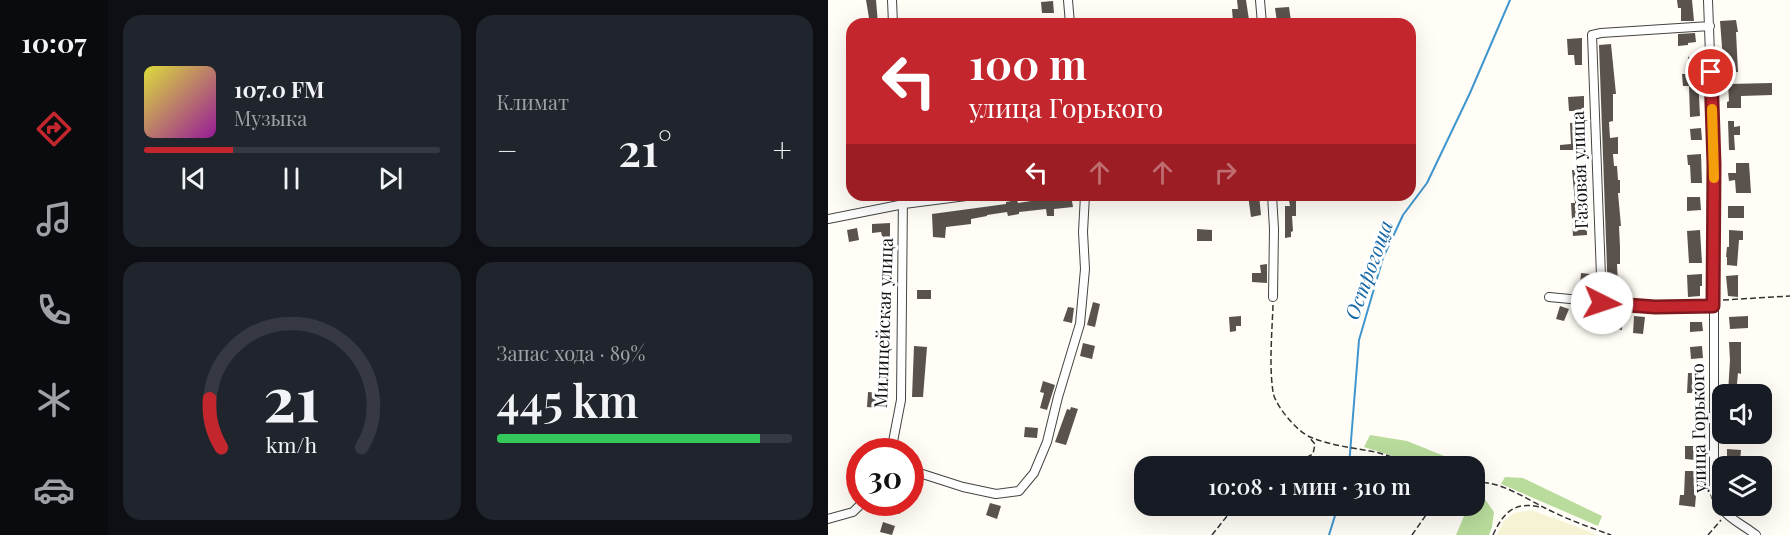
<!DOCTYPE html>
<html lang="ru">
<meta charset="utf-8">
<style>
body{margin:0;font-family:"Playfair Display",serif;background:#20242c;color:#f1f3f6;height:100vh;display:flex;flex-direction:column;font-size:22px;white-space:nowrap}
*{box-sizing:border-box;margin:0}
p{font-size:20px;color:#9ea1a6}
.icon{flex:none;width:33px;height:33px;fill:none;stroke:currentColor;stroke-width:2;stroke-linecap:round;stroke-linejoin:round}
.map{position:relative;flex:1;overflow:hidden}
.drawer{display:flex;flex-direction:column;gap:15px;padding:15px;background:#0d0f14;width:720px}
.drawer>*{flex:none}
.banner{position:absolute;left:18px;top:18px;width:570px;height:183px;border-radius:18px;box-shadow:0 6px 24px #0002;background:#c4262e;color:#fff;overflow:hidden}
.tools{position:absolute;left:884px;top:384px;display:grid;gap:12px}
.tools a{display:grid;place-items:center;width:60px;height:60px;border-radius:12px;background:#171b24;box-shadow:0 6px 24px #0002;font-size:30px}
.speed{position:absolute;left:18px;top:438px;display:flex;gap:12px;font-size:30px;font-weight:700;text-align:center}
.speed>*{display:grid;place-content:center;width:78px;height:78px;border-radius:50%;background:#171b24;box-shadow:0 6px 24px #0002;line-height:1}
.speed .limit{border:9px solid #d22;background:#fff;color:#111}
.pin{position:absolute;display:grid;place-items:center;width:51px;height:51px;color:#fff;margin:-26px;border:3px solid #fff;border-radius:50%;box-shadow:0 2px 6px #0007}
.me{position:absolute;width:66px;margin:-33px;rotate:94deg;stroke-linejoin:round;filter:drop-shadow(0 0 4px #0008)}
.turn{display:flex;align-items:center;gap:21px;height:126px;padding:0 24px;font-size:27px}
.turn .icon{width:78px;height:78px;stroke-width:2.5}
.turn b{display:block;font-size:42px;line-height:51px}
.lanes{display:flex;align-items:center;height:57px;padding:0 24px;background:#0003;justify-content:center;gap:30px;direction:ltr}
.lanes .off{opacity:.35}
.big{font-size:45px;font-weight:600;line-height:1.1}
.drawer .card{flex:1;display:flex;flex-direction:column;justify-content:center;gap:9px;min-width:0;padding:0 21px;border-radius:18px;background:#20242c}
.drawer .dial{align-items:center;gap:0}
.dial svg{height:156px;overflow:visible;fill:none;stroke:#363941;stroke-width:7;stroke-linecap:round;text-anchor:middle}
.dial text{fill:#f1f3f6;stroke:none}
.song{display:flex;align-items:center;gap:18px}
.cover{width:72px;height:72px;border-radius:9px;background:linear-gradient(135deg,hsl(60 70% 55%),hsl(300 70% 35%))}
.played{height:6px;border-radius:3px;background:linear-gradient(90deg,#c4262e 30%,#363941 30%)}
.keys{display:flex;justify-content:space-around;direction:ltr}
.heat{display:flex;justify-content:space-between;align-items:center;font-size:33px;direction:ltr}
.charge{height:9px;border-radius:4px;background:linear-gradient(90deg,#34c759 89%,#363941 0)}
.drawer .tiles{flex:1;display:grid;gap:15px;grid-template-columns:repeat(2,1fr)}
.trip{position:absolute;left:306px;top:456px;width:351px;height:60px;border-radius:18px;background:#171b24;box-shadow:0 6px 24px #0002;font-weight:600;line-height:60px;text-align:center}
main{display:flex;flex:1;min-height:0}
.tab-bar{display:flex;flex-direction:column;width:108px;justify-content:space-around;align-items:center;background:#090b0e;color:#9ea1a6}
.tab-bar .icon{width:42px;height:42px}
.tab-bar .current{color:#c4262e}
.tab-bar b{font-size:27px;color:#f1f3f6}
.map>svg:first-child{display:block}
</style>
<main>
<nav class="tab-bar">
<b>10:07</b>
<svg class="icon current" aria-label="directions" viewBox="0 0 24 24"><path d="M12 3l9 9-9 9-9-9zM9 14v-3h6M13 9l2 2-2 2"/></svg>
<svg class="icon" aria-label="music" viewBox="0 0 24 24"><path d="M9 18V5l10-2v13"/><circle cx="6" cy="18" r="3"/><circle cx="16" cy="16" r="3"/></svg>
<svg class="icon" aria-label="phone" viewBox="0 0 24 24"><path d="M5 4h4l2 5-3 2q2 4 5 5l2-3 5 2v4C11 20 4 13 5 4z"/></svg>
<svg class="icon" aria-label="climate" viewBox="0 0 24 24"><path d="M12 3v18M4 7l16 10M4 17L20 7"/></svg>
<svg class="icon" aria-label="car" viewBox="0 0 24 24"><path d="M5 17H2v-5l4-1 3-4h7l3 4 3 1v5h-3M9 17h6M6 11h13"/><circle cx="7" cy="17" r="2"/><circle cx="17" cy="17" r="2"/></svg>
</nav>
<section class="drawer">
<div class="tiles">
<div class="card">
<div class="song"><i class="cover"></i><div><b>107.0 FM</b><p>Музыка</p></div></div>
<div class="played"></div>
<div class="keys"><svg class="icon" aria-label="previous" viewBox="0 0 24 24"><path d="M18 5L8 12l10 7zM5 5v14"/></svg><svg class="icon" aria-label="pause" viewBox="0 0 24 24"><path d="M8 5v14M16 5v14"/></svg><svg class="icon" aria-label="next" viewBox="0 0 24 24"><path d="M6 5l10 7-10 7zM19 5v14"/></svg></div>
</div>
<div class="card"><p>Климат</p>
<div class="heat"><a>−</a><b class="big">21°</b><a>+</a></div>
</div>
<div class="card dial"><svg viewBox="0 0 100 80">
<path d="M14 69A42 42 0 1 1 86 69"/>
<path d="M14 69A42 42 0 0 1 8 44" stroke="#c4262e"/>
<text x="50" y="56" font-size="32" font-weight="700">21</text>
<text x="50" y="72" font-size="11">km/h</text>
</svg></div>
<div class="card"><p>Запас хода · 89%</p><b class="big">445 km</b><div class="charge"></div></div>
</div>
</section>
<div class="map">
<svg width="962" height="535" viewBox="0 0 962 535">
<rect width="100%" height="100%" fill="#fffdf5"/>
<path fill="#f6f3d4" d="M703 510 758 530 769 535H669L676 521 686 513Z"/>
<path fill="#b9dc9c" d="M542 435 579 441 631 462 630 466H596L536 447Z
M677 477 695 478 774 516 770 526 673 484Z
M654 495 666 512 664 527 661 535H628L639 509 643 506H646L647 502Z"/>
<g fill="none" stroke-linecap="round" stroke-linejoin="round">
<path stroke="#3f96cf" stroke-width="2" d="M521 466 531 340 555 258 575 215 599 183 642 93 682 0
M501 535 510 506"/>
</g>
<path fill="#5a524d" d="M38 0H48L50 24H39L38 18H41Z
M409 0H418L421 20 405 22 404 9H410Z
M849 0H864L866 21H853V8H850Z
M225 1 226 13H214L213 2Z
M461 7 463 21 449 22 447 8Z
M908 20 910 32H908L910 72 896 73 892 21Z
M867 33 868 42 860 43V45L850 46V34Z
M754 38V65H747L746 55H740L739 39Z
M783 44 788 94H785V121L781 122 782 138 790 137V154H785L786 166H789L790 180H792V193H790L793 226H791L792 247V264H789L790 286H794V297L780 296 771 45Z
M869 56 872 116 862 117 861 86H855L854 74H861L860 57Z
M944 83V95L913 96V108H899V102L901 101 900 84Z
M756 96V111H741L740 97Z
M900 121H906V127L912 126V135H906L907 150H901Z
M756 122 757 150H732V145L743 144 742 123Z
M873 128 874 140H863L862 129Z
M873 154 874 183H863L862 165H860L859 155Z
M908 163H921L923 193H908L907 180 901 181 900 173H908Z
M744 170H758L759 235 745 236 743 203H747Z
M243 195 245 207 226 209V216H219L218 209 191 212V214L180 216 179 212 159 215V216L143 219V224L118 227 117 238 105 237 104 214 178 204V202L189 200 190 203Z
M420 195H431L433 215 423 217Z
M859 197H872L873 210 859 211Z
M461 200H468V216H464L465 231 463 232V237L457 238V206H462Z
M900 206H916V218H900Z
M62 223V248H55V236H54L53 232 44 233V224Z
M29 228 31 240 21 242 19 230Z
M369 229 384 230V241H369Z
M872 230 874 263H861L859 231Z
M901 230 915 231V240H911L909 266 899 265V257H898L899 247H901Z
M439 264V283L424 282V273H433L432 265Z
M753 273 762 274V286L752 285Z
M874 274V286H872V296L860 297 859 275Z
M910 275V297L900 296 898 276Z
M89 290H103V299H89Z
M265 302 272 304 267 327 259 325Z
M732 306 741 309 736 321 728 319Z
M240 307 246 308 244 323 235 321Z
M754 311 763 312 761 326 752 325Z
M773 313 795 315 794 330 772 326Z
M413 316V326H408V331L402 332 401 317Z
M806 316 817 317 815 334 805 333Z
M920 316V328L902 329 901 317Z
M862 322H874L875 331 862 332Z
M52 340H63V351H52Z
M901 342H913V374L910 373 908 394 900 393 902 360Z
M255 343 267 346 264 359 252 356Z
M86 346 99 347 95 397H84Z
M874 346 875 358 863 359 862 347Z
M54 363H63L60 391 48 389 50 378H54Z
M860 373H873V398L867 399 866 393H859Z
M215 381 227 385 219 410 212 408 216 393 212 392Z
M40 392 52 393 50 408 39 407Z
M243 407 250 409 238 445 227 442 239 409 242 410Z
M197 427 210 428 209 438 196 437Z
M857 446H868L867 460 857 459Z
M899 449 913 450 912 461H899Z
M857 471H870L867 507 851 505 852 495H856Z
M61 502 74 505 72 514 59 510Z
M162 503 173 506 169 519 158 515Z
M55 522 67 526 64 535 52 532Z"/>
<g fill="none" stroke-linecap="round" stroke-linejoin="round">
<defs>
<path id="minor" d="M64 0 65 24
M240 0 242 24
M432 0 434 24
M880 0 886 165V491C894 518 909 520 928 535
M444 195 446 229 445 297
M0 219 76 204 146 195
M721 297 827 307 885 306
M774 303 764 35 773 33 882 26
M63 452 73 400 75 195
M82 470 135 487 168 494 191 491 206 473 219 442 230 397 252 324 257 269 255 232 257 195
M0 519 25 512 35 502"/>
</defs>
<use href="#minor" stroke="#444" stroke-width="10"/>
<path stroke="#333" stroke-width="1.5" stroke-dasharray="6 3" stroke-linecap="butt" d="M895 300 962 296
M445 305C444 334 441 364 445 392 447 406 470 432 482 437 499 444 518 447 536 450 553 452 572 460 588 466
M453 466 472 461 485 454 487 444 481 437
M646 483C669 479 697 498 717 508 738 519 761 527 783 535
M384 535 407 506
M584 535 598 515 610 506
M665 535C675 513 686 501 712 507
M880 535 893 520"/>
<use href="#minor" stroke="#fff" stroke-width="8"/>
</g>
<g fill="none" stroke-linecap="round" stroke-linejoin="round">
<defs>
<path id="route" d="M774 303 827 307 885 306 886 165 883 72"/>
</defs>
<use href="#route" stroke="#7f191e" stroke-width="15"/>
<use href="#route" stroke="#c4262e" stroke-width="10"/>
<path stroke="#f59e0b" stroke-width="10" d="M884 109 886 178"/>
</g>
<g text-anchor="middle" stroke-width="6" stroke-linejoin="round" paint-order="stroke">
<g font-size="18" fill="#111" stroke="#fff">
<text transform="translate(752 170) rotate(-92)" y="6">Газовая улица</text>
<text transform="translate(56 323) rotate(-88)" y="6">Милицейская улица</text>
<text transform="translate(871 428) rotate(-91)" y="6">улица Горького</text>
</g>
<g font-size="20" font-style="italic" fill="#1768a6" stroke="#fff">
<text transform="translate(541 270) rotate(-70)" y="7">Острогоща</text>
</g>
</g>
</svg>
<div class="tools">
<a><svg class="icon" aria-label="sound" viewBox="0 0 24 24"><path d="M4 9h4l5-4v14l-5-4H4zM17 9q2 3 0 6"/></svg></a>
<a><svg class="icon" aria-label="layers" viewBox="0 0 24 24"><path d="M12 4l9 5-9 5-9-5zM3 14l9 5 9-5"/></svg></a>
</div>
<div class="speed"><div class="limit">30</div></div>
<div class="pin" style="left:883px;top:72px;background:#d93025"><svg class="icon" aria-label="arrive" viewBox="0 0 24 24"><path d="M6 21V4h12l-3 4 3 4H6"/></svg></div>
<svg class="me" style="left:774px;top:303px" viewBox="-20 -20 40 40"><circle r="19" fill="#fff"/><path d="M0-13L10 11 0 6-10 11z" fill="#c4262e"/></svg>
<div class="trip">10:08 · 1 мин · 310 m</div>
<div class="banner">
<div class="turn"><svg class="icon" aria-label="left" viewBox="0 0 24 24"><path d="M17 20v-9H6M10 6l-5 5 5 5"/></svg><div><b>100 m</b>улица Горького</div></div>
<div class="lanes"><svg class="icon" aria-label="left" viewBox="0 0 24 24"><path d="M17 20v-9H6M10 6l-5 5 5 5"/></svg><svg class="icon off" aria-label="ahead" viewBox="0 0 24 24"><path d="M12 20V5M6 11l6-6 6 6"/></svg><svg class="icon off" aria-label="ahead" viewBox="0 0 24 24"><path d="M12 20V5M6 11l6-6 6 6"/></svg><svg class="icon off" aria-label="right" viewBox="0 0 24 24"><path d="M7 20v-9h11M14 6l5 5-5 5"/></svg></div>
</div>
</div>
</main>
